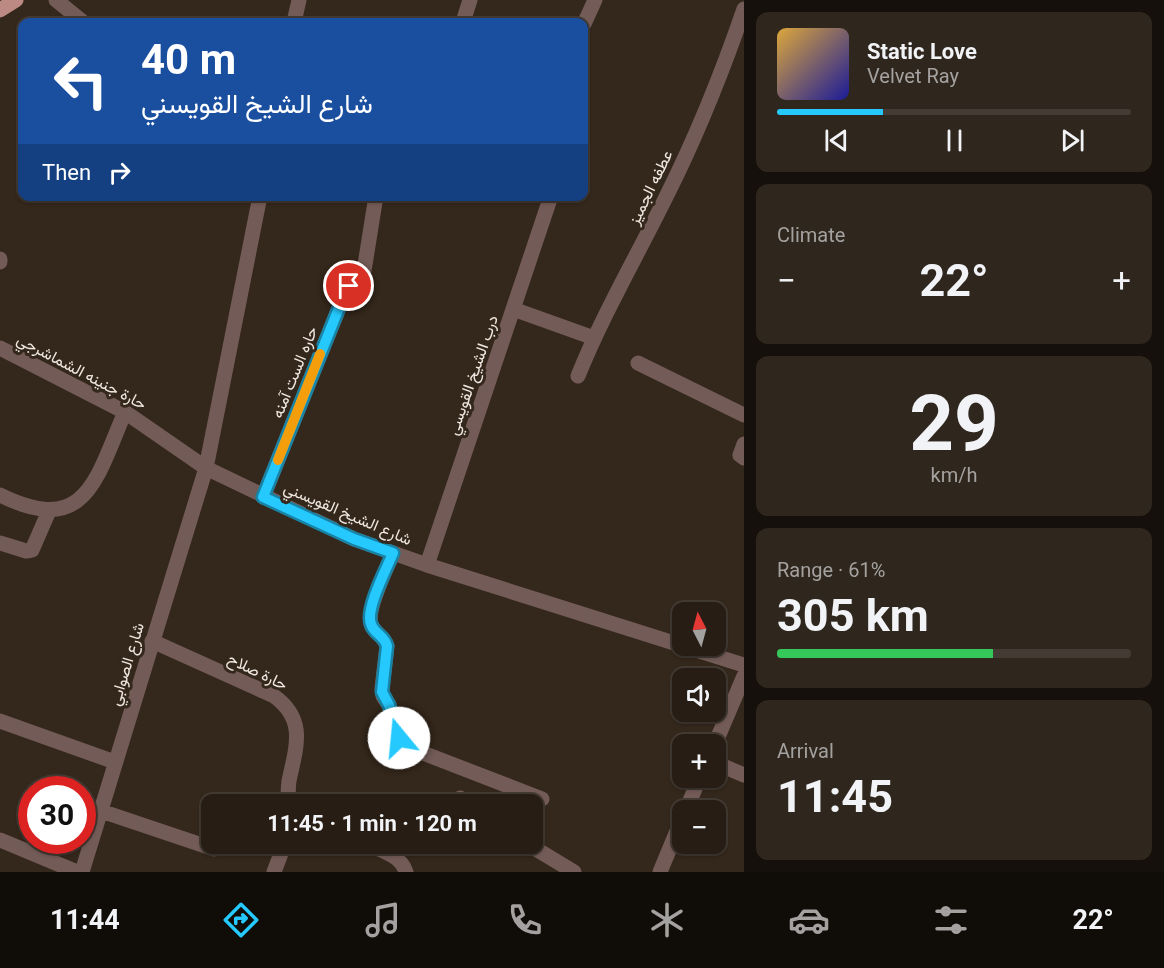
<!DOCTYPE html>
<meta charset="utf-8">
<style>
body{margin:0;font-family:Roboto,Vazirmatn,sans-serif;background:#2f261d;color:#f1f3f6;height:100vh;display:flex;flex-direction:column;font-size:22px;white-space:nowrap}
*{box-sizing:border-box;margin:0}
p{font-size:20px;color:#a4a2a0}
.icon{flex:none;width:33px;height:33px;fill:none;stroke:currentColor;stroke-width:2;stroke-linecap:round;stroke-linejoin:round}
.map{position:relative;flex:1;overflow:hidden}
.panel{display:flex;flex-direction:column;gap:12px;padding:12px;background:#15100b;width:420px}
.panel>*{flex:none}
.top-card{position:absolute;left:18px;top:18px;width:570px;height:183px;border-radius:12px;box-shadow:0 2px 4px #0004,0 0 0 2px #433b34;background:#1a4fa0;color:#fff;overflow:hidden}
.needle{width:39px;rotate:354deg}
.controls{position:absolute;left:672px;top:602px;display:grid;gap:12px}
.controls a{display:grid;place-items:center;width:54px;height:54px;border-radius:12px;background:#271d14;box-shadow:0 2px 4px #0004,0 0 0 2px #433b34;font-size:30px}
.speed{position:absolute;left:18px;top:776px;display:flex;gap:12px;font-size:30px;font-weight:700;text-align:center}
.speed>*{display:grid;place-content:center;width:78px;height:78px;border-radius:50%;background:#271d14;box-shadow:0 2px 4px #0004,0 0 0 2px #433b34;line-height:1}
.speed .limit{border:9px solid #d22;background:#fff;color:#111}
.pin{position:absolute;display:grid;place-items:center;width:51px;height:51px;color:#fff;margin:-26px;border:3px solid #fff;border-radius:50%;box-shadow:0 2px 6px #0007}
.me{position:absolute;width:66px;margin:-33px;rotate:343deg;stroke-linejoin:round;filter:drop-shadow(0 0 4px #0008)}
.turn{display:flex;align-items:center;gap:21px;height:126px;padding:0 24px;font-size:27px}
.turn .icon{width:78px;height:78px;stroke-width:2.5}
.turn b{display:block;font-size:42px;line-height:51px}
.then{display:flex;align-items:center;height:57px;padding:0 24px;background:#0003;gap:12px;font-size:22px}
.big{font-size:45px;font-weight:700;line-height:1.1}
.panel .widget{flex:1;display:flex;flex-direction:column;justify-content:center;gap:9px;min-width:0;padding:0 21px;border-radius:12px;background:#2f261d}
.panel .dial{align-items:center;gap:0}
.dial b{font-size:78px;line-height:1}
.song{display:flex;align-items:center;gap:18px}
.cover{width:72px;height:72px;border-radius:9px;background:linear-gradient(135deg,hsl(40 70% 55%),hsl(240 70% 35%))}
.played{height:6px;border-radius:3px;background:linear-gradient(90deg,#25c9fe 30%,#433b34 30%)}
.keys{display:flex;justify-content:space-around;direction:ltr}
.heat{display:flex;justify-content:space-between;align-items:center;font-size:33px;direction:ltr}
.charge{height:9px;border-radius:4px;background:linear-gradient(90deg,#34c759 61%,#433b34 0)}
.trip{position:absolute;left:201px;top:794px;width:342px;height:60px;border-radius:12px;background:#271d14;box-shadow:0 2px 4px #0004,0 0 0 2px #433b34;font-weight:700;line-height:60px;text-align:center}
.tabs{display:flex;height:96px;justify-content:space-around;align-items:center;background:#100c08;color:#a4a2a0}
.tabs .icon{width:42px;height:42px}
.tabs .on{color:#25c9fe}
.tabs b{font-size:27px;color:#f1f3f6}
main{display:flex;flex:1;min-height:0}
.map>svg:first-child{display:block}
</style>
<main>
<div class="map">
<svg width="744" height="872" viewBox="0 0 744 872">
<rect width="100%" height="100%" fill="#34271b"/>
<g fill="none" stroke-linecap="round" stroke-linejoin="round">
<path stroke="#735b57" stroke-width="15" d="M56 0 83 22
M294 22 299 0
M463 22 470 0
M584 24 595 0
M260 196 206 468 354 539 427 565 744 665
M0 259V262
M513 309 594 338
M0 348 125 412 206 468 82 872
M638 363 744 415
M578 376C603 314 637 256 667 195 697 135 722 73 744 9
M744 444 740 455 744 458
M0 495C87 538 96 478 125 412
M263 497 345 293C350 285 356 283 363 277L376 196
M0 543 26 551 32 550 49 511
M393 553C387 568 366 609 371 624 374 634 384 635 387 646L382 688 383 696 389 705 399 738 410 748 542 799
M427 565 551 196
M152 641 274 696C307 720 296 747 289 781 288 789 287 798 292 804
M0 721 115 762
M715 744 744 676
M716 763 744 775
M460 798 470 804
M686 810 700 777
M101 811 214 849
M0 840 77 872
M365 843C380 850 401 855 406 872
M526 843 574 872
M274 872 285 843
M660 872 682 819"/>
<path stroke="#bc8a82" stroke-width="15" d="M0 10 16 0"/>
</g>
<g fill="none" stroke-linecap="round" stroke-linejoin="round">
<defs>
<path id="route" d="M349 286 345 293 263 497 354 539 393 553C387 568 365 609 371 624 374 634 384 635 387 646L382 692 389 705 399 738"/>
</defs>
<use href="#route" stroke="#1883a5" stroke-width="15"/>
<use href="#route" stroke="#25c9fe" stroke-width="10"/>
<path stroke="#f59e0b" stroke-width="10" d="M278 460 320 354"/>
</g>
<g text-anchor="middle" stroke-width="6" stroke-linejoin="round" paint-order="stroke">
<g font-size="16" fill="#f0e8e0" stroke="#34271b">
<text transform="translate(650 187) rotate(-64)" y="6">عطفه الجميز</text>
<text transform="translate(82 371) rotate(28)" y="6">حارة جنينه الشماشرجي</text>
<text transform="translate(294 372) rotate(-68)" y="6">حاره الست آمنه</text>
<text transform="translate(472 375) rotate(-71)" y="6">درب الشيخ القويسي</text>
<text transform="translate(348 513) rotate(23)" y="6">شارع الشيخ القويسني</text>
<text transform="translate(126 664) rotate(-73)" y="6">شارع الصوابي</text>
<text transform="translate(258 671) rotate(26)" y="6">حارة صلاح</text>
</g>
</g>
</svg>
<div class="controls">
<a><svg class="needle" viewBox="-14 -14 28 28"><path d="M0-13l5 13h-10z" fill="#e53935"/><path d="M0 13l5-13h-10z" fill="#a4a2a0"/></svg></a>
<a><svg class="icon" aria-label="sound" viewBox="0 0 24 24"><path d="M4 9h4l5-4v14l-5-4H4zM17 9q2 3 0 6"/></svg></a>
<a>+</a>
<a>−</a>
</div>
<div class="speed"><div class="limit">30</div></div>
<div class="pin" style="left:349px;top:286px;background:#d93025"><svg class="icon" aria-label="arrive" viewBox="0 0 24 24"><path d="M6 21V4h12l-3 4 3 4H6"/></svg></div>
<svg class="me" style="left:399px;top:738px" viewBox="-20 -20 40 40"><circle r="19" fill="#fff"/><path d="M0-13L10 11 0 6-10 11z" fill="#25c9fe"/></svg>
<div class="trip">11:45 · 1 min · 120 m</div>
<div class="top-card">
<div class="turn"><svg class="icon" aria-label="left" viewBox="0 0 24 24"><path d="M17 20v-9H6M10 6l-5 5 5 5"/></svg><div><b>40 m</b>شارع الشيخ القويسني</div></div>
<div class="then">Then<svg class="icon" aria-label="right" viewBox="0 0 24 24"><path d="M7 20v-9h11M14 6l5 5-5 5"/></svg></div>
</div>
</div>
<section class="panel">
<div class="widget">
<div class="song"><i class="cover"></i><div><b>Static Love</b><p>Velvet Ray</p></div></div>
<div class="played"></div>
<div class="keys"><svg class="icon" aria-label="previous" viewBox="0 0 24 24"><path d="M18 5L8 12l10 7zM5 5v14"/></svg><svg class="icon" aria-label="pause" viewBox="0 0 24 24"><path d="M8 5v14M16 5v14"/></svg><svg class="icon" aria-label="next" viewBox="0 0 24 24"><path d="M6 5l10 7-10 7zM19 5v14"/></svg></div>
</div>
<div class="widget"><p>Climate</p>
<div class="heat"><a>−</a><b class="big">22°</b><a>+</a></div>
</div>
<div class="widget dial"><b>29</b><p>km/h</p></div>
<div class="widget"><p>Range · 61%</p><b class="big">305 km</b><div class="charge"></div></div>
<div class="widget"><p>Arrival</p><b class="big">11:45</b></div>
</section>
</main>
<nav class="tabs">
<b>11:44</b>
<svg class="icon on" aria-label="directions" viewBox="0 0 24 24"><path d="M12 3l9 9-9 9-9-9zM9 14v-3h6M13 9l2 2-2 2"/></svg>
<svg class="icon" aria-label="music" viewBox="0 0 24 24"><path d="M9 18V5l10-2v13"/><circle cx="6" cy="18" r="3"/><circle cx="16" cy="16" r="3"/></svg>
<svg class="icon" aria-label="phone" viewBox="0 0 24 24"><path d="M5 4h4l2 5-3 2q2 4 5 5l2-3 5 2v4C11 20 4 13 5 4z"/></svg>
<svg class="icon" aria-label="climate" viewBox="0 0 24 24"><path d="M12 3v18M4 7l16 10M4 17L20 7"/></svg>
<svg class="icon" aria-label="car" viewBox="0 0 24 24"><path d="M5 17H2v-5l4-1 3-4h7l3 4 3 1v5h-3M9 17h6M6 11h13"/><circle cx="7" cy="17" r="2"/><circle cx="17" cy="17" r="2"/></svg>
<svg class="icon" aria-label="filters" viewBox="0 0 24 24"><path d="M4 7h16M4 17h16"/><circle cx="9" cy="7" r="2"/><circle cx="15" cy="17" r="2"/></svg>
<b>22°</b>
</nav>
